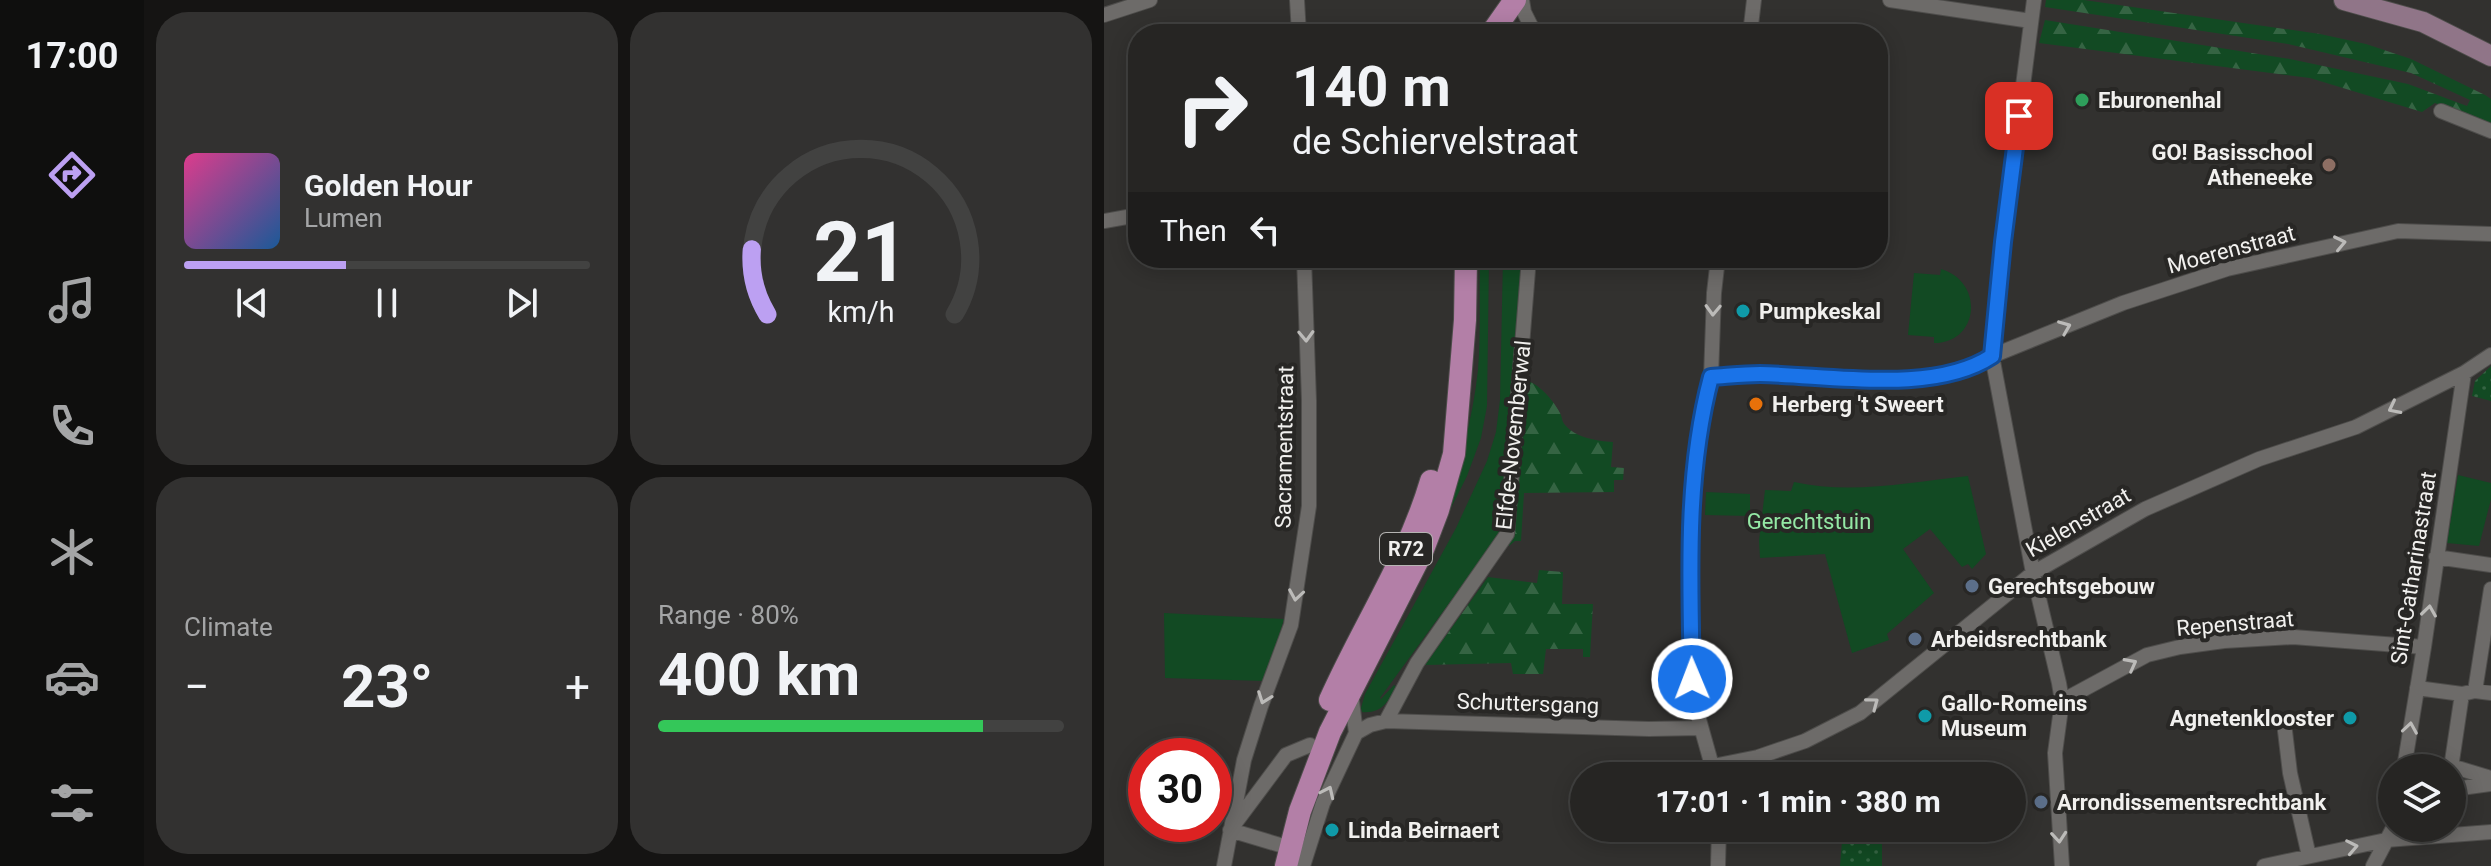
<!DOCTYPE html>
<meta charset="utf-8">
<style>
body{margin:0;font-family:Roboto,sans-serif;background:#323130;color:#f1f3f6;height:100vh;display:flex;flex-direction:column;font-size:30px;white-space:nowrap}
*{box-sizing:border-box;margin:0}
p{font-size:26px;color:#a4a5a6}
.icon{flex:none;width:44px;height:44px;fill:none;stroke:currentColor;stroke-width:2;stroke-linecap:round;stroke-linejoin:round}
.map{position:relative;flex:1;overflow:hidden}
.sheet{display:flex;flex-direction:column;gap:12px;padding:12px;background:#151413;width:960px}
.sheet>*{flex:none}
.top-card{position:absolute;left:24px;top:24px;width:760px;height:244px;border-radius:32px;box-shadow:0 4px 20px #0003,0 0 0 2px #424241;background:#262523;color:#f1f3f6;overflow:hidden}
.fabs{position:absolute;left:1274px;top:754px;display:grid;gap:16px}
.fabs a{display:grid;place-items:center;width:88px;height:88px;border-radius:50%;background:#262523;box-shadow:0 4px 20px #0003,0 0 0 2px #424241;font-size:40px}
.speed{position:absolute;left:24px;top:738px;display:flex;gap:16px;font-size:40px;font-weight:700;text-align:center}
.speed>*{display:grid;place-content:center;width:104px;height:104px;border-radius:50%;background:#262523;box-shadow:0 4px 20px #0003,0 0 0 2px #424241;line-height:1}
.speed .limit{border:12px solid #d22;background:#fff;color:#111}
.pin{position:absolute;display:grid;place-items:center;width:68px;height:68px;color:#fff;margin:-34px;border-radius:16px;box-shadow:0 4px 12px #0006}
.me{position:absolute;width:88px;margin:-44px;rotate:359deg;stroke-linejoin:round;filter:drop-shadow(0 0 6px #0008)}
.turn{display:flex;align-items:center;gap:28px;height:168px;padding:0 32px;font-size:36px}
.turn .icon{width:104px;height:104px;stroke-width:2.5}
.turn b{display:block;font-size:56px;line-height:68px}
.then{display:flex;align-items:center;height:76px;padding:0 32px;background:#0003;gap:16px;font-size:30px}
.big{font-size:60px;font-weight:700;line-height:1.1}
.sheet .widget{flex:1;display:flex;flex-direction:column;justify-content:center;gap:12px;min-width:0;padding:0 28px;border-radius:32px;background:#323130}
.sheet .dial{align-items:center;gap:0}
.dial svg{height:208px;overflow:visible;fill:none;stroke:#424241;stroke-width:7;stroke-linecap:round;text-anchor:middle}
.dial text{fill:#f1f3f6;stroke:none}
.song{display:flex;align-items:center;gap:24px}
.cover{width:96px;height:96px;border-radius:12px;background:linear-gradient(135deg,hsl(330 70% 55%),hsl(210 70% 35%))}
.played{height:8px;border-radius:4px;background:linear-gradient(90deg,#bca0f2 40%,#424241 40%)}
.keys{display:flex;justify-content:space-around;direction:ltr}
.heat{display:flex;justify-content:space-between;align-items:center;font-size:44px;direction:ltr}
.charge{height:12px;border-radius:6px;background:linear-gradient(90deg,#34c759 80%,#424241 0)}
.sheet .tiles{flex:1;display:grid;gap:12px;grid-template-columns:repeat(2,1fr)}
.trip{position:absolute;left:466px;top:762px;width:456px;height:80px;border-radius:40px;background:#262523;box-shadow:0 4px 20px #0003,0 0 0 2px #424241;font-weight:700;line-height:80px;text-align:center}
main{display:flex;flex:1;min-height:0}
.tabs{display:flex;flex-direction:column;width:144px;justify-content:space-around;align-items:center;background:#0f0f0e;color:#a4a5a6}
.tabs .icon{width:56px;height:56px}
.tabs .selected{color:#bca0f2}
.tabs b{font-size:36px;color:#f1f3f6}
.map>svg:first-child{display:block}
</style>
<main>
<nav class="tabs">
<b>17:00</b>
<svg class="icon selected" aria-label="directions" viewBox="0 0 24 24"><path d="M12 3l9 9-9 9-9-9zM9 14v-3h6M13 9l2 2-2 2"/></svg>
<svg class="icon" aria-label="music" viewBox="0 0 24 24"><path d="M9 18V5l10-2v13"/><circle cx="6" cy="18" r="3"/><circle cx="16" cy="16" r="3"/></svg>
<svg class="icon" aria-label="phone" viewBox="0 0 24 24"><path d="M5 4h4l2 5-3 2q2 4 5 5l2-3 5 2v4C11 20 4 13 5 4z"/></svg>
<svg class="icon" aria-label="climate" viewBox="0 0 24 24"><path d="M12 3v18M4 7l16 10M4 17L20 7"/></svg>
<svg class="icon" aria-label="car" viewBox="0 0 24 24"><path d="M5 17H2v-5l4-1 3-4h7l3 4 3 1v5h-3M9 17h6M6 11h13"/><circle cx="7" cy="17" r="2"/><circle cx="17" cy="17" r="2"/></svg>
<svg class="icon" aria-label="filters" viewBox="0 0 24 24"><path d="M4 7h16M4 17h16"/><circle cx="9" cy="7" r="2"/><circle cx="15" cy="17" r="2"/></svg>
</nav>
<section class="sheet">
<div class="tiles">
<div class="widget">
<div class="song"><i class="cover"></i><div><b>Golden Hour</b><p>Lumen</p></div></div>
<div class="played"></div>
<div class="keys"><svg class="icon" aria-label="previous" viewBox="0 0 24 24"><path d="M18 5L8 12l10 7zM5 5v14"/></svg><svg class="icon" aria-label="pause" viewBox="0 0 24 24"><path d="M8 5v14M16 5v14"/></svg><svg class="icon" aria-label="next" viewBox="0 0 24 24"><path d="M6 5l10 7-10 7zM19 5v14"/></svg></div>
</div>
<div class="widget dial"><svg viewBox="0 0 100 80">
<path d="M14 69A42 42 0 1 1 86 69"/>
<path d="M14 69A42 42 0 0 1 8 44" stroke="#bca0f2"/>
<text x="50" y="56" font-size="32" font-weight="700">21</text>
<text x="50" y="72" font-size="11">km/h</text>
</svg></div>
<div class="widget"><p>Climate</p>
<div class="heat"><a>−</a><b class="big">23°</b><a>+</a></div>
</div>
<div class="widget"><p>Range · 80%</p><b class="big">400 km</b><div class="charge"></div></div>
</div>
</section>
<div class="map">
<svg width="1387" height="866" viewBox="0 0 1387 866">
<defs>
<pattern id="forest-firs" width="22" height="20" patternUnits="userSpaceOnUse" patternTransform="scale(2)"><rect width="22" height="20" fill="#124a23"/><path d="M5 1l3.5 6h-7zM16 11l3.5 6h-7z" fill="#356443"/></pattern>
<pattern id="garden-dots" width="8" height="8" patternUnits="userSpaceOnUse" patternTransform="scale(2)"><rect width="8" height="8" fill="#124a23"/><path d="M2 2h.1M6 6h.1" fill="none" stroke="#356443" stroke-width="1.8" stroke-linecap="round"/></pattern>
</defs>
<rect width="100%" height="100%" fill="#32312f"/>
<path fill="#124a23" d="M376 258H385L383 406 377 438 363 476 332 538C350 483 368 427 374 370 377 333 375 295 376 258Z
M399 258H420L400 519 391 524 397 532 276 698 277 699 290 685 293 687C284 702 277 714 258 712L257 708 261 694 352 528 383 461 392 432 396 400Z
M837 269C881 282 875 343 830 343V337L804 335 810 273 836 275Z
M1354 475 1387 483V499L1375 546 1343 543Z
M864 476 882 554 868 569 864 564 858 567 826 529 799 549 830 593 783 634 785 640 748 653 721 554 656 558 655 541 661 490 687 491 690 482C747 495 807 482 864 476Z
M602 492 646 494V516L601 515Z
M60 613 180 619 161 681 61 678Z"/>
<path fill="url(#forest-firs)" d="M942 0H980L1216 34 1262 44 1307 59 1381 95 1387 99V125L1331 103 1318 112 1206 78 935 43 941 20 1186 59 1304 84 1363 106 1366 100 1307 73 1184 44 941 7Z
M419 380C433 381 450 401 456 413 459 419 457 420 461 425 472 438 493 441 509 442L507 467 520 468 519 480H510V492L420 493 417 541H411L405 546Z
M435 570 459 572 458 604H489L486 657H479V649H442L439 674H409L407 663 321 665 384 577 433 583Z"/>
<path fill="url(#garden-dots)" d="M1387 366V401L1368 396 1371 381Z
M738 841H778V866H736Z"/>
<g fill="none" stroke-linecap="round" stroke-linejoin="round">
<defs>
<path id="street" d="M193 0 195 34
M418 0 420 12 431 34
M786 0 927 21
M930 0 899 242 888 356 929 573 955 683 958 701 951 753 958 866
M0 15 46 0
M646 34 650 0
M1337 111 1387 131
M0 221 34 215
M607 377C623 376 640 374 656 374 724 375 830 395 888 356L1019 303 1123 269 1294 231 1387 234
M1332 557 1387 565
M1313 688 1358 694 1371 691 1387 693
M1371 691 1387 589
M958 701 1043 655 1076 647 1120 641 1189 637 1320 647
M282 721 313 663 403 534 425 258
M1181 731 1186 773 1205 856
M252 733 266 725 282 721 545 729 597 728
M609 766 654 757 701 741 756 713 929 573 1041 509 1155 459 1252 427 1360 373 1387 355
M1347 766 1387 778
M1300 768 1320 647 1360 373
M1347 768 1358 694
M610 773 589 698 585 535 599 405 607 377 610 293 614 258
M1348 785 1350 789 1387 784
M129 826 182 755 206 745
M126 830 186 848
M120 866 140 760 157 706 187 625 205 506V401L200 258
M199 866 219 803 252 733 247 693
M614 866 615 828
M1160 866 1282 840 1387 832
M1269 866 1289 828"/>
<path id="secondary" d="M1240 0 1319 22 1387 56"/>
<path id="primary" d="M387 34 411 0
M226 700C259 626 304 559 327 481
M182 866 196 811 226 732 318 552 334 510 350 454 361 320 362 258"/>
</defs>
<use href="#street" stroke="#4e4d4b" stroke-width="16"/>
<use href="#secondary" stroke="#4e4d4b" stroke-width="22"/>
<use href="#primary" stroke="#4e4d4b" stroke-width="24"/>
<use href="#street" stroke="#6d6b69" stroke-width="14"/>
<use href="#secondary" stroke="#907588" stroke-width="20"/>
<use href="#primary" stroke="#b37fa7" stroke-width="22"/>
</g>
<defs><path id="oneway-chevron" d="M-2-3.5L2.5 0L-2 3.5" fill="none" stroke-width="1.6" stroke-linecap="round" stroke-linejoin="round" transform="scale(2)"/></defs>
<g stroke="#bcbbb9">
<use href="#oneway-chevron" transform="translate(1236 243) rotate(-12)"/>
<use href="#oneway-chevron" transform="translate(609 310) rotate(92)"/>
<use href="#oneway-chevron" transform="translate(961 327) rotate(-22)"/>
<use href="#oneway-chevron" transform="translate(202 336) rotate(88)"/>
<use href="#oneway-chevron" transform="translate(1290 408) rotate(153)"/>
<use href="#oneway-chevron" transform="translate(192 595) rotate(99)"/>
<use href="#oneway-chevron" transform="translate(1325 611) rotate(-82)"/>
<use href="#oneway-chevron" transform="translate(1027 664) rotate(-28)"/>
<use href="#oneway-chevron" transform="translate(160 698) rotate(110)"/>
<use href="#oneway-chevron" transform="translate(769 703) rotate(-37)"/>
<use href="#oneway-chevron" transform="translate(1306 728) rotate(-81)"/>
<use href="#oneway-chevron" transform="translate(224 792) rotate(-65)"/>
<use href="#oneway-chevron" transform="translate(955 837) rotate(85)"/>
<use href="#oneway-chevron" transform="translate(1248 847) rotate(-11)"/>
</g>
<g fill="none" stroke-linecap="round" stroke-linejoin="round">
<defs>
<path id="route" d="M588 679C586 579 581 475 607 377 623 376 640 374 656 374 725 375 829 395 888 356L899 242 915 116"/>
</defs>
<use href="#route" stroke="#114b97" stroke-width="20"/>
<use href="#route" stroke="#1a73e8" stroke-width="14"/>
</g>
<circle fill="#2e9e5b" stroke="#282725" stroke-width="3" cx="978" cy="100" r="8"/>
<circle fill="#8d6e63" stroke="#282725" stroke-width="3" cx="1225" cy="165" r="8"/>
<g fill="#0f9aa8" stroke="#282725" stroke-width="3">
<circle cx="639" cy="311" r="8"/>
<circle cx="821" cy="716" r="8"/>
<circle cx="1246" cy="718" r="8"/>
<circle cx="228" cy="830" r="8"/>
</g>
<circle fill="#e8710a" stroke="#282725" stroke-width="3" cx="652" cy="404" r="8"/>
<g fill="#5c6f8a" stroke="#282725" stroke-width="3">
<circle cx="868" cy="586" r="8"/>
<circle cx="811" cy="639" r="8"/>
<circle cx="937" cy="802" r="8"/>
</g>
<g text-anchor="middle" stroke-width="8" stroke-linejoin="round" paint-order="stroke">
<rect fill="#282725" stroke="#b5b4b2" stroke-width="2" x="276" y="533" width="52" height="32" rx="6"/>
<g font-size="20" font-weight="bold" fill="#f1f0ee">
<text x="302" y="556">R72</text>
</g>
<g font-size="22" font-weight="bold" fill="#f1f0ee" stroke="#282725" text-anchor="start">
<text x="994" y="108">Eburonenhal</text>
<text x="1209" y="160" text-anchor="end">GO! Basisschool<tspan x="1209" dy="25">Atheneeke</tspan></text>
<text x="655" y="319">Pumpkeskal</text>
<text x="668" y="412">Herberg 't Sweert</text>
<text x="884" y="594">Gerechtsgebouw</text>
<text x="827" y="647">Arbeidsrechtbank</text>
<text x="837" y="711">Gallo-Romeins<tspan x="837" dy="25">Museum</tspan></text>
<text x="1230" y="726" text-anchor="end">Agnetenklooster</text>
<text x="953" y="810">Arrondissementsrechtbank</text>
<text x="244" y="838">Linda Beirnaert</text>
</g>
<g font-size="22" fill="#f1f0ee" stroke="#282725">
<text transform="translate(1127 249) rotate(-15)" y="8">Moerenstraat</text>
<text transform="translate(409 435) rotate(-84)" y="8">Elfde-Novemberwal</text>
<text transform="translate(180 447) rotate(-89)" y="8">Sacramentstraat</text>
<text transform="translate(974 522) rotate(-30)" y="8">Kielenstraat</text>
<text transform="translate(1309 568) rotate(-81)" y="8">Sint-Catharinastraat</text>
<text transform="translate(1131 623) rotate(-5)" y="8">Repenstraat</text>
<text transform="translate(424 703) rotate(2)" y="8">Schuttersgang</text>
</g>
<g font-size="22" fill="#94e8a5" stroke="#282725">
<text x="705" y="529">Gerechtstuin</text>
</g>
</g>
</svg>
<div class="fabs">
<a><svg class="icon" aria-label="layers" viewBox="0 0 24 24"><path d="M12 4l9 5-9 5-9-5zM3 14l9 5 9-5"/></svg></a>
</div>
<div class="speed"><div class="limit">30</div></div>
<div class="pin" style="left:915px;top:116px;background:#d93025"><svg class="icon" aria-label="arrive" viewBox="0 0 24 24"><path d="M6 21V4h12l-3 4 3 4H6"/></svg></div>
<svg class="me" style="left:588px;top:679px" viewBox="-20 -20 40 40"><circle r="17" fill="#1a73e8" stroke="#fff" stroke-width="3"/><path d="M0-11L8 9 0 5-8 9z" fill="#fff"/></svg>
<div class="trip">17:01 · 1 min · 380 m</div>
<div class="top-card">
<div class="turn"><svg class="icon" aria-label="right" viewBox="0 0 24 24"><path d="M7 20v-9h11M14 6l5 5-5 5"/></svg><div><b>140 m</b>de Schiervelstraat</div></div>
<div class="then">Then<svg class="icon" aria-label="left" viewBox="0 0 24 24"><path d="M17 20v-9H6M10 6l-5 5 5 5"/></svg></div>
</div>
</div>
</main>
